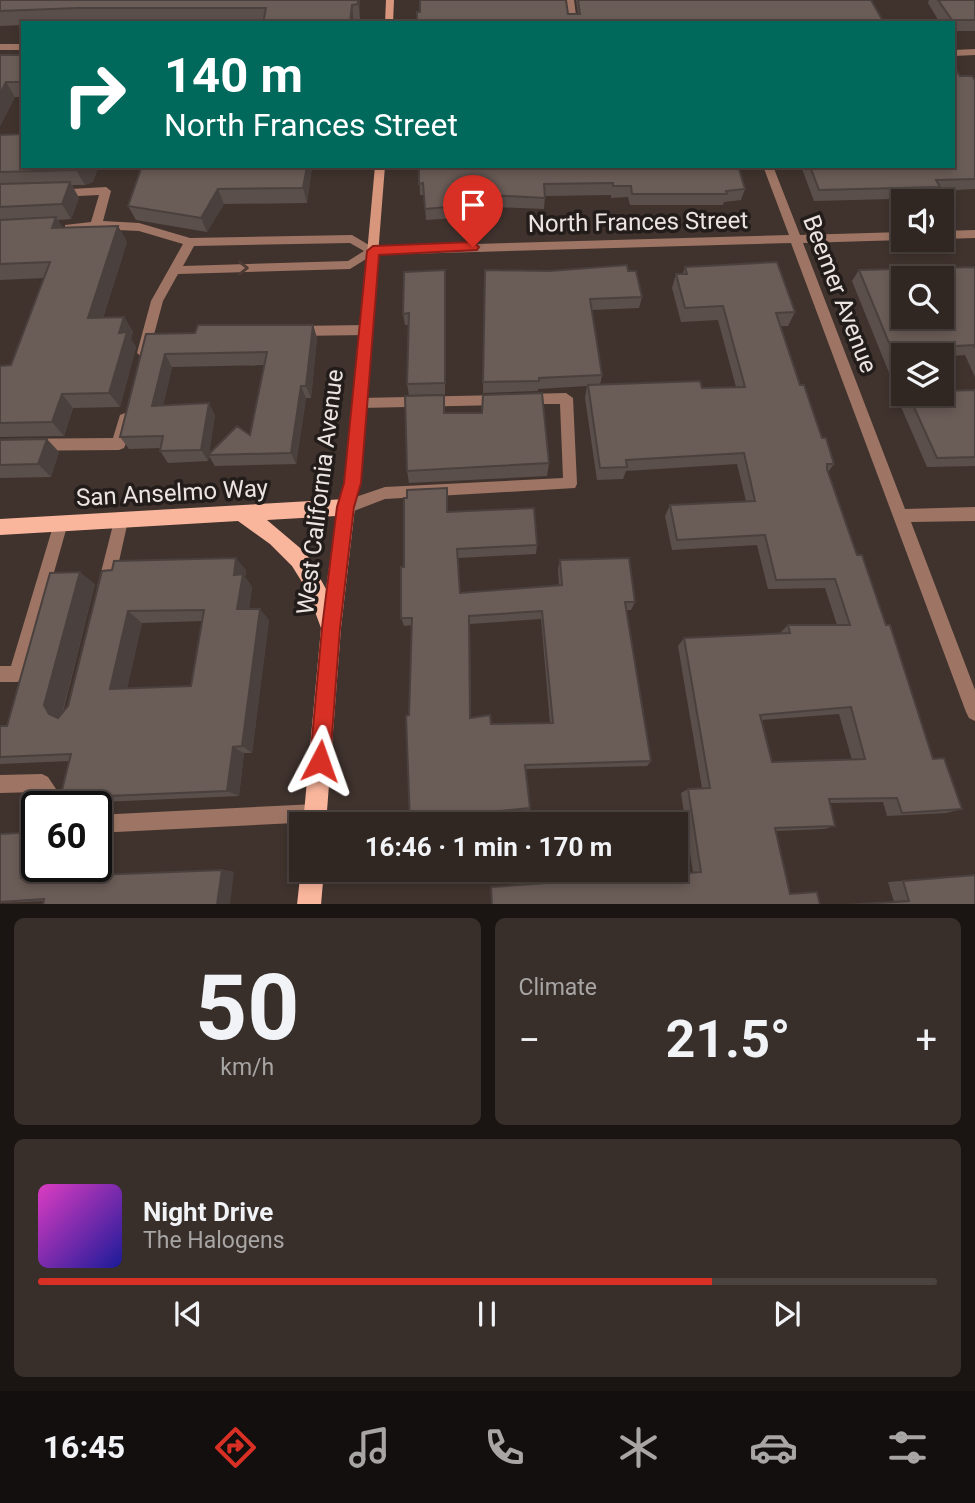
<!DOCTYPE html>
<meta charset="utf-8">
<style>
body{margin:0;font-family:Roboto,sans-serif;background:#382e2a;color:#f1f3f6;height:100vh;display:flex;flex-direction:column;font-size:26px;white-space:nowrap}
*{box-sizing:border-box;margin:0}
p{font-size:23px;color:#a8a5a5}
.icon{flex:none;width:38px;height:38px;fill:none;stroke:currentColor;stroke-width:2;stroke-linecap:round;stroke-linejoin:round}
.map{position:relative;height:904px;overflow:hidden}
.side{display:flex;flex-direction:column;gap:14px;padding:14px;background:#1a1513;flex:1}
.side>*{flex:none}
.guide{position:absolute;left:21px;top:21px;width:934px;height:147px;border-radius:0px;box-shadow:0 4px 10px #0003,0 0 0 2px #4b4340;background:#00695c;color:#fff;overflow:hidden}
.fabs{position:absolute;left:891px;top:189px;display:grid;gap:14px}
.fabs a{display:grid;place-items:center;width:63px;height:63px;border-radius:0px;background:#302622;box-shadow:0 4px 10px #0003,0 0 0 2px #4b4340;font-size:35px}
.speed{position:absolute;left:21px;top:791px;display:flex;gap:14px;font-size:35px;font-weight:700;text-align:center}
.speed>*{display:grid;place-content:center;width:91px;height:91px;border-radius:50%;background:#302622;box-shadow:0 4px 10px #0003,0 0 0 2px #4b4340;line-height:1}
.speed .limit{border:4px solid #111;border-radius:10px;background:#fff;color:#111}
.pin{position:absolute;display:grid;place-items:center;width:60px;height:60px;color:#fff;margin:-72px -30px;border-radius:50% 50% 50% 0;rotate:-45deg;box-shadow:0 0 7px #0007}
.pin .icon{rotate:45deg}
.me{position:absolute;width:77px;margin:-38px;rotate:4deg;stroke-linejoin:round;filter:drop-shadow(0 0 5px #0008)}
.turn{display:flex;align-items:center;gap:24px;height:147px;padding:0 28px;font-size:32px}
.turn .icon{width:91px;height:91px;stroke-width:2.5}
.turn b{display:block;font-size:49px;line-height:60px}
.big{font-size:52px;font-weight:700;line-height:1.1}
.side .tile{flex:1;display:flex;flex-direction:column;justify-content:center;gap:10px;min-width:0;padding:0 24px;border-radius:10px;background:#382e2a}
.side .dial{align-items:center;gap:0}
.dial b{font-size:91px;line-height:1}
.song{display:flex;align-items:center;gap:21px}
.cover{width:84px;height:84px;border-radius:10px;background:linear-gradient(135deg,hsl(310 70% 55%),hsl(240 70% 35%))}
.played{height:7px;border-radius:4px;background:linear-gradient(90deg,#d93025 75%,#4b4340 75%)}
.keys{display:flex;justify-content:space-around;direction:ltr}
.heat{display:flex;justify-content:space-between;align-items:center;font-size:38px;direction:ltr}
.side .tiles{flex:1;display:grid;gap:14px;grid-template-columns:1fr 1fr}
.tile:last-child{grid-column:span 2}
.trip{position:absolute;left:289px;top:812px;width:399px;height:70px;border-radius:0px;background:#302622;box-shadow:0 4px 10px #0003,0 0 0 2px #4b4340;font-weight:700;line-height:70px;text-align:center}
.dock{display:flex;height:112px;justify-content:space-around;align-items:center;background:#130f0e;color:#a8a5a5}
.dock .icon{width:49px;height:49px}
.dock .selected{color:#d93025}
.dock b{font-size:32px;color:#f1f3f6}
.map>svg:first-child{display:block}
</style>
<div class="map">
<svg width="975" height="905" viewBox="0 0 975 905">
<rect width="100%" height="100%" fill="#40332e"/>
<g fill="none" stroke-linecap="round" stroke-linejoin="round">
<path fill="#9e7564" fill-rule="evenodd" d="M566 0H574L577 23H569Z
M106 187 111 191 103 221 139 223 190 238 352 235 379 251 350 269 178 274 163 301 149 353 143 358 137 353 151 301 183 244 139 231 96 229 65 231V225L91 222 99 195 58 197 54 196V190ZM350 243 364 251 348 261 183 266 194 246Z
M367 325 373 330 367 335 295 336 289 331 295 326Z
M566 393 573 398 577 484 575 488 385 499 346 514 341 512 339 507 341 502 385 487 563 478 560 404H526L519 399 526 394Z
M502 395 509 400 502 405 360 408 355 407 353 403 355 399 360 398Z
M125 413 130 415C133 424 128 440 124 448L119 450 0 451V439L113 438 120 415Z
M121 514 126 516 128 521 113 588 111 593 105 595 99 593 97 588 114 521 116 516Z
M61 516 66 518 68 523 25 674 23 680 17 682H0V666H11L54 523 56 518Z
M42 774 48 777 68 807H48L38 792 0 793V775Z
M316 804 322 807 325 813 322 819 316 822 96 833V815Z"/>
<path fill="#9e7564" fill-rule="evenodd" d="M0 44H23V50H0Z
M975 49V55L954 56V50Z
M763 166H773L800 235 903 232V240L803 243 905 509 975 507V521L911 522 975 690V721L969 718 966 712 791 243 373 255 367 251 373 247 789 235Z
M975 230V238L942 239V231Z"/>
<path fill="#d8977d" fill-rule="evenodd" d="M386 0H394L393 23H385Z
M375 166H385L360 483 351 512 346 514 341 512 339 507 346 483Z"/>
<path fill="#fab69c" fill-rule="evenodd" d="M346 499 352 501 355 507 341 628 326 824H303L321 628 307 590 292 566 270 544 238 521 0 535V519ZM336 516 326 589 306 553 267 520Z
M301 868 324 870 321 905H297Z"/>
</g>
<path fill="#5b4f4b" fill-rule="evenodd" d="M0 0H360V19H354V23H23V25L0 26Z
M420 0H566L568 14H578L576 0H871L884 23H417V12H420Z
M929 0H975V31H954V23H940L928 3Z
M0 55H23V97H15L0 126Z
M960 76 975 80V189L938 191 933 198 814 201 801 166H954Z
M0 135 23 166H105L104 170H97L93 182 85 185H72L79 198 71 219 58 220 62 228 118 226 127 242 103 318 124 317 133 332 131 339 136 347 120 407 73 408 64 436 0 437V366L11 365 44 278 0 280Z
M339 166 312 167 307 203 224 204 207 232 136 220 128 206 201 167Z
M419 166 745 189 741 200 724 202 723 205H630L628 197 611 198V195L545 196 544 209 469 206V211L457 212V218L426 220 424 195H420Z
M685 267 795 312 788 326H781L800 385 834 464 828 472 857 555 886 625 933 759 962 809 946 813 887 816 883 802 830 803 835 826 824 829 776 831 790 894 820 905 693 873 681 793 688 789 702 788 678 646 684 638 780 633 788 625H837L825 588 768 589 757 545 672 550 665 516 670 505 746 501 737 464 626 471 623 479 597 480 585 398 587 386 538 389V391L483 393 485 270 628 271 642 297 639 308 592 310 602 375 600 385 702 388 736 387 718 320 681 322 672 288 676 274H683ZM839 714 852 760 772 762 762 720Z
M975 267V377L965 355 942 357V355H903V394H942L975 390V466L927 467 895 393 896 390 852 281 859 270Z
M445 282V394L409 395 407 384 408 325H405L403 314Z
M313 325 317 338 311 398H306L296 464 215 466 209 456 208 461 168 463 160 451 161 448 129 449 120 437 146 334 195 333ZM264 365 250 435 209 453 215 415 163 406 172 367Z
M445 413 549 463 547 476 409 483 407 471Z
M0 440 59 452 51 477 0 478Z
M447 488 448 512 537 545 536 554 458 558 460 593 559 585 558 569 560 560 635 602 631 610H626L651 761 647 766 526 769 530 808 529 811 410 823 409 715 412 625 404 626 401 618 404 567ZM541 619 550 723 491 724 471 718 470 624Z
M246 570 245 577 252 587 249 609 269 620 252 753H244L239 796 78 803 60 798 69 761 0 764V726H7L95 584 63 712 68 706 102 571ZM202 621 191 686 127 688 142 623Z
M33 832 37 833V866H45L43 877 222 870 234 872 44 901 0 903V834Z
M975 875V905L894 902 888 882Z"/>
<path fill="#4a403d" d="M358 0H360V19L358 4Z
M352 5 354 23H350Z
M6 82 15 97 0 126V94Z
M85 166H96L97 170 93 182 85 185 76 170Z
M307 166H312L307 203 303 188Z
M70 182 79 198 71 219 62 204Z
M218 189 224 204 207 232 201 218Z
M56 217 66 233 52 228Z
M118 226 127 242 98 333 88 318Z
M124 317 133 332 131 339 136 347 120 407 109 393 119 333Z
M313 325 317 338 311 398 306 386Z
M165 354 172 367 160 418 152 406Z
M301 386 306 398 296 464 291 453Z
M62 394 73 408 64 436 52 422Z
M209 403 215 415 209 455H208L209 456 208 461 201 450Z
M47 439 59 452 51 477 38 464Z
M236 558 246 570 245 577 252 587 247 621 237 609 234 575Z
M80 572 95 584 62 713 67 722 49 714 44 705Z
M260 609 269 620 252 753 242 746Z
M128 611 142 623 125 698 110 689Z
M233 747 244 753 239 796 227 791Z
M33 832 37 833V866H45L42 880 21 878Z
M222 870 234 872 230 905H217Z"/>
<path fill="#6a5c57" stroke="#4a403d" stroke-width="2" fill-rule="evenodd" d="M0 0H358V4L352 5 350 23H263L266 8H78L0 11Z
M420 0H566L568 14H580L578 0H871L884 23H417V12H420Z
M938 0H975V20H952Z
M0 55H23V82H6L0 94Z
M954 68H955L960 76H972L975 80V179L936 180 940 187 819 190 810 166H954Z
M23 134V166H85V168L76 170 0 172V135Z
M142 166 191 167 307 166 303 188 218 189 201 218 128 206Z
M419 166H738L745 189 726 191 727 194H632L631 186H613V183L544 184 545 198 468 194 469 200 456 201 457 206 425 209 423 183 419 184Z
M70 182 62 204 0 207V184Z
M56 217 52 228 118 226 88 318 124 317 119 333 127 332 109 393 62 394 52 422 0 423V366L11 365 50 262 0 264V220Z
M777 262 795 312 776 313 800 385H804L822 438H826L834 464H827V469L857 555H862L886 625H890L933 759 944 758 962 809 902 813 897 798 829 799 835 826 775 828 790 894 817 892 820 905H492L491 887 701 872 688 789 710 788 684 638 790 633 788 625H850L835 579 776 580 765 535 677 540 670 505 755 501 744 453 626 460 627 467 600 468 588 385 700 381 702 388 745 387 723 306 685 308 676 274H687L685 267ZM851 707 865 759 772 762 760 715Z
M627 265 628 271H636L642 297 590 299 602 375 539 378V381L483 382 485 270 549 271Z
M975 267V348L974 345 921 348 924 355H903V377L859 270ZM903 278H942V317H903Z
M445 270V383L407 384 409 313 403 314 404 272Z
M198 325H313L306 386H301L291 453 208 455 237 426 250 435 267 352 165 354 152 406 209 403 201 450 160 451 163 436 120 437 146 334 195 333Z
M975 390V457L937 458 908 394H942V391Z
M542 393 549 463 407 471 405 396 444 395V413H482L483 395Z
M47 439 38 464 0 465V440Z
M447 488V512L534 508 537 545 457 549 460 593 562 585 560 560 629 558 635 602H625L651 761 525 765 530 808 490 812V824H406V823H410L406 716 409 715 412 618H401V567H404V498H407V490ZM542 611 553 723 491 724 490 715 470 718 469 616Z
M236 558 234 575 243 574 237 609H260L242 746 233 747 227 791 60 798 71 754 0 757V726H7L50 573 80 572 44 705 49 714 58 718 68 706 102 571 112 570 114 561ZM204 610 191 686 110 689 128 611Z
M33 832 21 878 222 870 217 905H43L44 899 0 902V834Z
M975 875V905H845L909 901 903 881Z"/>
<defs><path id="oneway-chevron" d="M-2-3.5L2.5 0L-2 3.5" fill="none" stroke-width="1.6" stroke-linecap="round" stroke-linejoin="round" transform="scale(1.75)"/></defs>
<use stroke="#4d3b34" href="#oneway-chevron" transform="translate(243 268) rotate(-1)"/>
<path fill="#d93025" stroke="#8d1f18" stroke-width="2" d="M473 242 479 247 477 250 379 255 361 483 354 507 340 628 330 761 327 768 320 771 313 768 310 761 322 628 337 507 344 483 367 251 373 246Z"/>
<g text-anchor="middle" stroke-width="7" stroke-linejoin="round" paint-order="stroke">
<g font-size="24" fill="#ece4e1" stroke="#221c1a">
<text transform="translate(638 222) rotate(-1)" y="8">North Frances Street</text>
<text transform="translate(840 294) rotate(69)" y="8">Beemer Avenue</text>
<text transform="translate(320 492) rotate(-83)" y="8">West California Avenue</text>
<text transform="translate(172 493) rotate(-3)" y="8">San Anselmo Way</text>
</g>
</g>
</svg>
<div class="fabs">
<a><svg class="icon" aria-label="sound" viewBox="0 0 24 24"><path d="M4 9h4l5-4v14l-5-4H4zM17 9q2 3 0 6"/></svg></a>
<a><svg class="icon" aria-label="search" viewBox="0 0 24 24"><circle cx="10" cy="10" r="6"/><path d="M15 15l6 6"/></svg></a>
<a><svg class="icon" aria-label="layers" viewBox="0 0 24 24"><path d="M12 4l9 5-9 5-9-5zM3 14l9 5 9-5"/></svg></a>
</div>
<div class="speed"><div class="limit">60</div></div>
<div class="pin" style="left:473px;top:247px;background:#d93025"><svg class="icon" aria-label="arrive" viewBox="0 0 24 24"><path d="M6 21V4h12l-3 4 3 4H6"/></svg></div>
<svg class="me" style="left:320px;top:761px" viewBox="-20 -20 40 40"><path d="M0-17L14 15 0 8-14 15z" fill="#d93025" stroke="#fff" stroke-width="4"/></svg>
<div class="trip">16:46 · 1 min · 170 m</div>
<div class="guide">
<div class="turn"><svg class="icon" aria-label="right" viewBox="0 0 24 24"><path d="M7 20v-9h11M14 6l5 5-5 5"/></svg><div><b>140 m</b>North Frances Street</div></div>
</div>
</div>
<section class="side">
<div class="tiles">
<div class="tile dial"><b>50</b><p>km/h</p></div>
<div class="tile"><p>Climate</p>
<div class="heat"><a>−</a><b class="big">21.5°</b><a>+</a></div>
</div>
<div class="tile">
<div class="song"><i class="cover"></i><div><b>Night Drive</b><p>The Halogens</p></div></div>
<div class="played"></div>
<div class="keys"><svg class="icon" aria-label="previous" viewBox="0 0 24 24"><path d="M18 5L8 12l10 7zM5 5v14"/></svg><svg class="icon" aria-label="pause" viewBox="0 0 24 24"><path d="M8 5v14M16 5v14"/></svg><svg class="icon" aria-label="next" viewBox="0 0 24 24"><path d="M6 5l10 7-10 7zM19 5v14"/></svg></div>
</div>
</div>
</section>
<nav class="dock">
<b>16:45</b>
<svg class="icon selected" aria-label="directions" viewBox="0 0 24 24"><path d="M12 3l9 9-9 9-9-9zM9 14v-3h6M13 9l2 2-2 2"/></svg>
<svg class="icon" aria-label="music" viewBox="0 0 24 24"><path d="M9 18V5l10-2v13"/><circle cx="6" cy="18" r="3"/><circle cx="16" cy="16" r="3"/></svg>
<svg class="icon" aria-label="phone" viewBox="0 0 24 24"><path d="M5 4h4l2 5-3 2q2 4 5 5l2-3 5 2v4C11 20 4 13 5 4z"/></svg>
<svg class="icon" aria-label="climate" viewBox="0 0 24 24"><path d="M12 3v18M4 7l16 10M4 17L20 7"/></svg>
<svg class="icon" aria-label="car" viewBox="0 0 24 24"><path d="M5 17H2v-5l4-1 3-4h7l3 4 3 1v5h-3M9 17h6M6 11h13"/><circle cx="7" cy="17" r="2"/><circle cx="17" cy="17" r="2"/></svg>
<svg class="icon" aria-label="filters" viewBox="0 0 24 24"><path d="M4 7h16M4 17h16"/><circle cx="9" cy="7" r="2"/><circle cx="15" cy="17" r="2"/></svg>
</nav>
